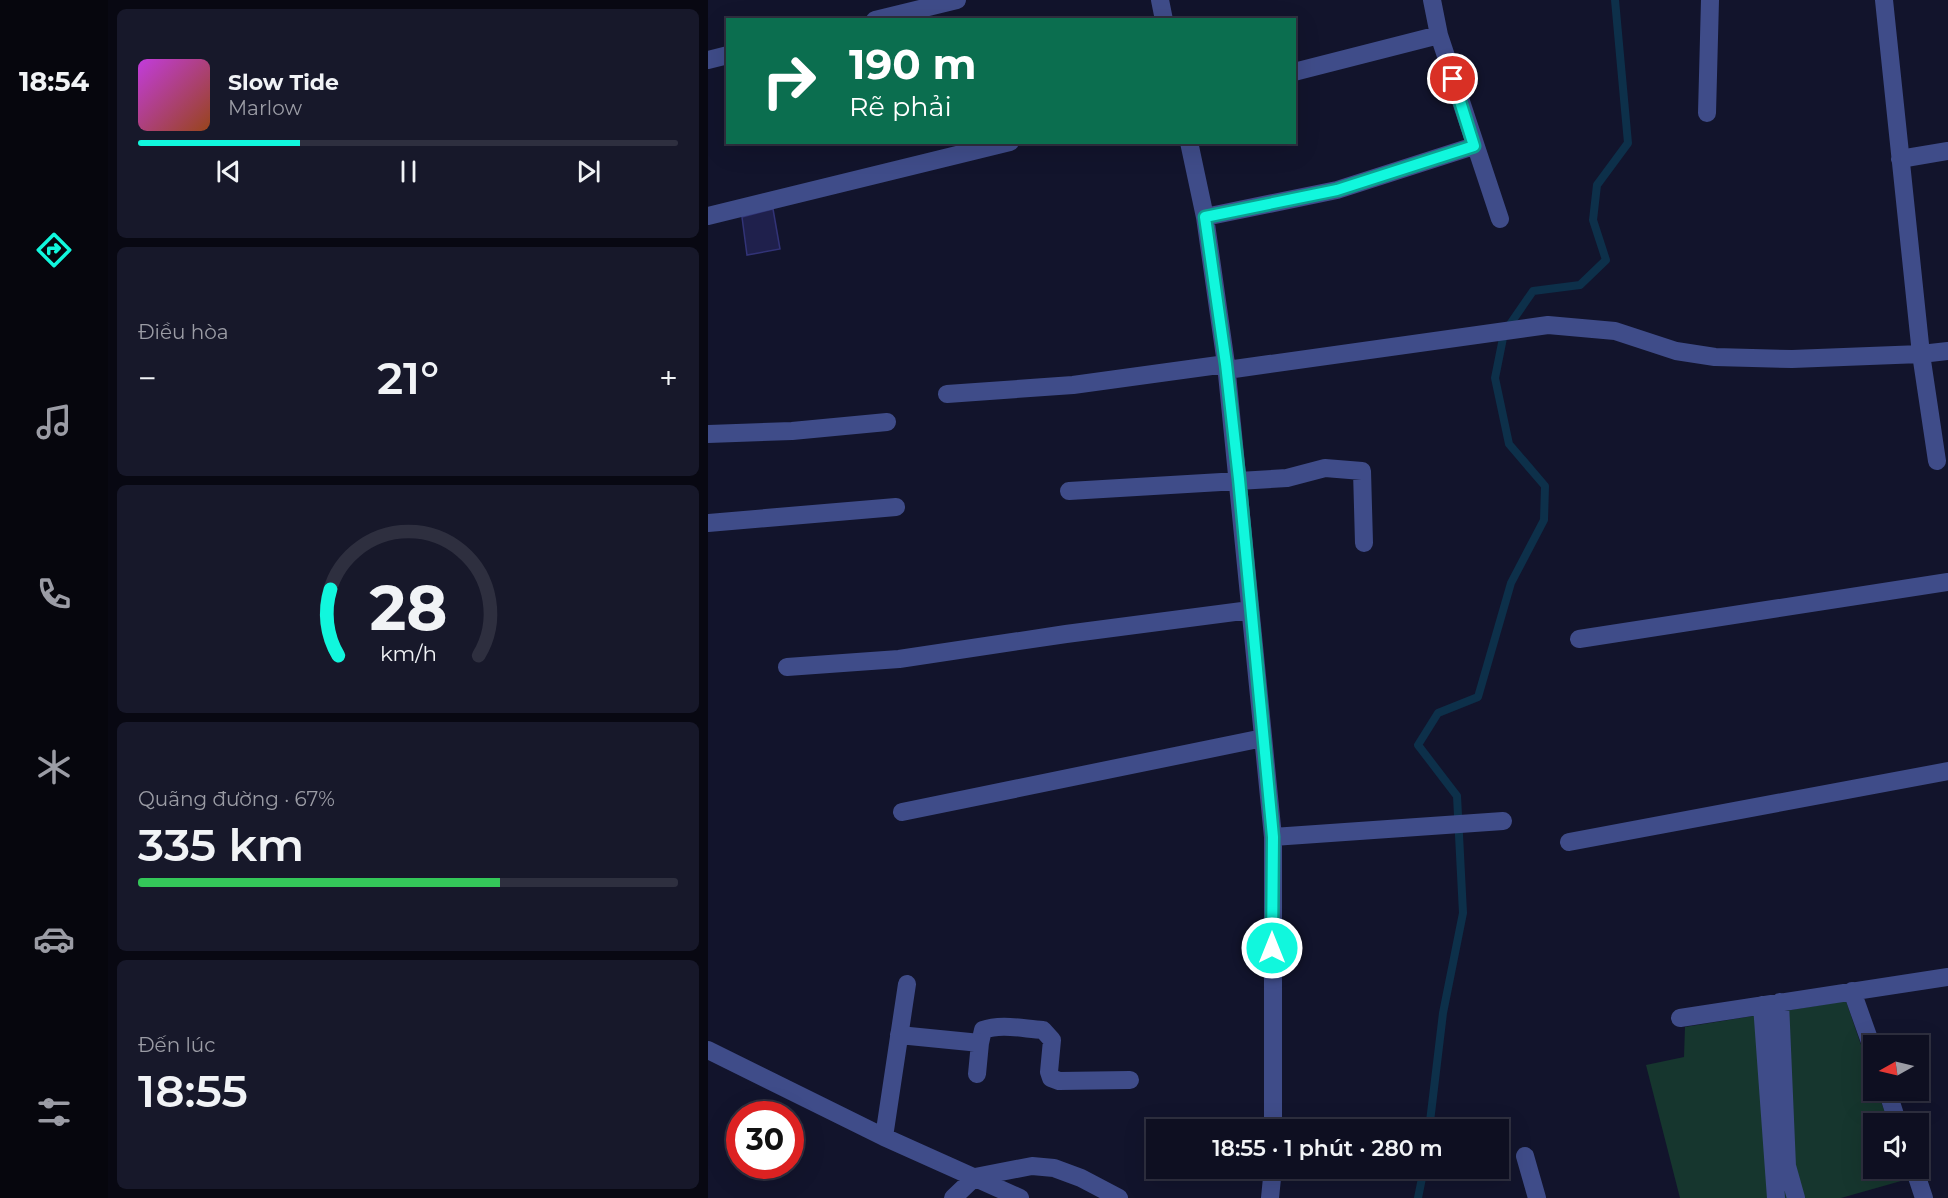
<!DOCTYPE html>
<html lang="vi">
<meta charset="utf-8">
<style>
body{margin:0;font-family:Montserrat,sans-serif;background:#17182a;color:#f1f3f6;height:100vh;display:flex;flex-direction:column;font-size:22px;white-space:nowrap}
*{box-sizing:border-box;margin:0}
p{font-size:20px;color:#9b9ca5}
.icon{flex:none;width:33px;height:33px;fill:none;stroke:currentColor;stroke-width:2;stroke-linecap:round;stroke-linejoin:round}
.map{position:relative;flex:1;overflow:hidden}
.sheet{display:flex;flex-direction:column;gap:9px;padding:9px;background:#080812;width:600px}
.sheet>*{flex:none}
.top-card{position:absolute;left:18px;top:18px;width:570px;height:126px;border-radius:0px;box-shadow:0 6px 24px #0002,0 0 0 2px #2e2f3f;background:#0b6e4f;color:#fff;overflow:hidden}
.needle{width:39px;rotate:262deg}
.fabs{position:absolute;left:1155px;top:1035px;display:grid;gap:12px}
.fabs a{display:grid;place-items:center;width:66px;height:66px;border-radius:0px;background:#0e0f21;box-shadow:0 6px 24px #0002,0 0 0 2px #2e2f3f;font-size:30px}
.speed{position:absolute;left:18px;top:1101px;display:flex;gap:12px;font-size:30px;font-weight:700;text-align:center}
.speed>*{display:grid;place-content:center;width:78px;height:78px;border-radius:50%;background:#0e0f21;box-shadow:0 6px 24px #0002,0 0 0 2px #2e2f3f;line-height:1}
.speed .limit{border:9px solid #d22;background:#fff;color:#111}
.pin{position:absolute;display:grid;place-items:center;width:51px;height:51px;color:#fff;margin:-26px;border:3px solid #fff;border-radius:50%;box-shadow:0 2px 6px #0007}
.me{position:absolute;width:66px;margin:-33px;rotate:0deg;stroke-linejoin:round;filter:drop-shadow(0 0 4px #0008)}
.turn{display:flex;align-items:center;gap:21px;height:126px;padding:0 24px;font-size:27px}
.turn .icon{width:78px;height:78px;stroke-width:2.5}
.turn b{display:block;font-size:42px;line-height:51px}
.big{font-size:45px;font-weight:600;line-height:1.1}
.sheet .tile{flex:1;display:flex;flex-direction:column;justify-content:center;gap:9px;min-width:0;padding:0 21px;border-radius:9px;background:#17182a}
.sheet .dial{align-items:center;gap:0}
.dial svg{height:156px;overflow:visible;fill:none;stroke:#2e2f3f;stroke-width:7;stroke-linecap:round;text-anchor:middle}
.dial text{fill:#f1f3f6;stroke:none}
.song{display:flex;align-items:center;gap:18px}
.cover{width:72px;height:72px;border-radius:9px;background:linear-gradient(135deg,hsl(290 70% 55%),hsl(20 70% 35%))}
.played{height:6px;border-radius:3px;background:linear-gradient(90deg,#11f7dd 30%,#2e2f3f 30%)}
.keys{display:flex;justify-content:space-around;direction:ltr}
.heat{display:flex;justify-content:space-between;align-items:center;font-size:33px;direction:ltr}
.charge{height:9px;border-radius:4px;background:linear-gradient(90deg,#34c759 67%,#2e2f3f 0)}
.trip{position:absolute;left:438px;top:1119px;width:363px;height:60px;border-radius:0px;background:#0e0f21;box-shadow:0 6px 24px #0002,0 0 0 2px #2e2f3f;font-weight:600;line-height:60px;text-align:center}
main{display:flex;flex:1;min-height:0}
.tab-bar{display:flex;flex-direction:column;width:108px;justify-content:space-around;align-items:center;background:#06060d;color:#9b9ca5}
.tab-bar .icon{width:42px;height:42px}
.tab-bar .current{color:#11f7dd}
.tab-bar b{font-size:27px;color:#f1f3f6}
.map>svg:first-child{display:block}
</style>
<main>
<nav class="tab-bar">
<b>18:54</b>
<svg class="icon current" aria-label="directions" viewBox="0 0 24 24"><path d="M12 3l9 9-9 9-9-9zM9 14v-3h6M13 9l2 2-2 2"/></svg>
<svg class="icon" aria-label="music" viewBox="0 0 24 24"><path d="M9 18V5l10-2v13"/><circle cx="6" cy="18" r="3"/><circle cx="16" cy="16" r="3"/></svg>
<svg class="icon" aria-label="phone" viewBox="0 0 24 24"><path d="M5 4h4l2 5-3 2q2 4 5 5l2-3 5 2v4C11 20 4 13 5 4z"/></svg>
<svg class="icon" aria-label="climate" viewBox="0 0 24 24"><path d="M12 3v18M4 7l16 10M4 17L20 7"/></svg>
<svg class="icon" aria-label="car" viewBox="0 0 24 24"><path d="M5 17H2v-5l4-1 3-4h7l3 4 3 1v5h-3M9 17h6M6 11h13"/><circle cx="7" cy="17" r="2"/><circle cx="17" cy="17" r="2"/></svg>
<svg class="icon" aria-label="filters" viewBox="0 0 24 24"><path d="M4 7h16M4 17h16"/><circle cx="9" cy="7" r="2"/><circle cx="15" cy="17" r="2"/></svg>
</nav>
<section class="sheet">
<div class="tile">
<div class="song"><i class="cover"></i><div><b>Slow Tide</b><p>Marlow</p></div></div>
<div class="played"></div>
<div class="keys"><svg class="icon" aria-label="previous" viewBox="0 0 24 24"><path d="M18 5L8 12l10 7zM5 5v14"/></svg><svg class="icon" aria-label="pause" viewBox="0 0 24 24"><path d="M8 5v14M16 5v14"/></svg><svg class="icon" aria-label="next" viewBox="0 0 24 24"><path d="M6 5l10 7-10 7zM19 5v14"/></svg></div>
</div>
<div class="tile"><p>Điều hòa</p>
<div class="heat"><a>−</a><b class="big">21°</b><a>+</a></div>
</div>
<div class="tile dial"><svg viewBox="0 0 100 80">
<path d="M14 69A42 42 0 1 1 86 69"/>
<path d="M14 69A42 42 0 0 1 10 35" stroke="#11f7dd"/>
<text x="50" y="56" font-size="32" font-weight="700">28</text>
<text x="50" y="72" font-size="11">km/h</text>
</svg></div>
<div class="tile"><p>Quãng đường · 67%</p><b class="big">335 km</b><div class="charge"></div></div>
<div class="tile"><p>Đến lúc</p><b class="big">18:55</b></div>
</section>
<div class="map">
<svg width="1240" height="1198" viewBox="0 0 1240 1198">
<rect width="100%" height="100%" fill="#12142c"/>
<path fill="#16362e" d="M1138 1001 1165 1080 1166 1090 1169 1091 1181 1123 1166 1124V1168L1196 1169 1200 1179 1133 1198H972L938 1065 976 1057 977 1027Z"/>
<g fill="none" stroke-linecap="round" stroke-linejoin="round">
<path stroke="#0d304a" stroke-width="8" d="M721 1130 735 1013 755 913 749 796 710 745 730 713 770 697 803 583 836 520 837 486 801 444 787 378 796 333 825 291 872 285 898 260 885 220 889 185 920 143 907 0
M710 1198 716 1168"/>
</g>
<path fill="#1f204c" stroke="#323377" stroke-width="1.5" d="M65 209 72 249 39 255 34 217Z"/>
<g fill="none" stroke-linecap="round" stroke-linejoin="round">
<path stroke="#3f4c89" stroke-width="18" d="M452 0 456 20
M724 0 731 35 792 219
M1176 0 1213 354 1229 461
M167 20 249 0
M0 60 20 55
M586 72 731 35
M999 113 1002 0
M481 142 497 217 518 364 565 837V1130
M1192 159 1240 151
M0 216 302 142
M497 217 629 190 766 146
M519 370 840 325 907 331 968 351 1007 357 1084 359 1213 354 1240 351
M239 394 365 385 518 364
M0 434 84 431 179 422
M361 491 579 478 617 468 654 471 656 543
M0 523 188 507
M871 639 1240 582
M79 667 191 659 358 634 542 610
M194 812 555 738
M565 837 795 821
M861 842 1240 771
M1144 991 1166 1053
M1072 1002 1079 1166 1088 1198
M1054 1005 1068 1198
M972 1018 1240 977
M191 1035 272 1043 275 1030C293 1023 316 1029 335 1030L344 1040 341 1072 343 1078 351 1081 422 1080
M0 1050 176 1137 312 1198
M269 1074 272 1043
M1179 1090 1190 1124
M176 1137 199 984
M817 1156 829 1198
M1206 1168 1216 1198
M245 1198 267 1177 324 1166 346 1168 373 1178 411 1198
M562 1198 565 1168"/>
</g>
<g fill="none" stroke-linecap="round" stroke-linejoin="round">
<defs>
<path id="route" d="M564 948 565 837 531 479 518 364 497 217 629 190 766 146 745 79"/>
</defs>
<use href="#route" stroke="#0ba190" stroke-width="15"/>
<use href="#route" stroke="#11f7dd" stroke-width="10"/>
</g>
</svg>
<div class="fabs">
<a><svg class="needle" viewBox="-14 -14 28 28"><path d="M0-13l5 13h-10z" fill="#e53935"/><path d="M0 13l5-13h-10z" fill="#9b9ca5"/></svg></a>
<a><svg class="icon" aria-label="sound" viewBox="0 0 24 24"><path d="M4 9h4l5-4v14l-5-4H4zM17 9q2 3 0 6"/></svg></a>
</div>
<div class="speed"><div class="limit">30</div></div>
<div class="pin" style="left:745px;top:79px;background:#d93025"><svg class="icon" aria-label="arrive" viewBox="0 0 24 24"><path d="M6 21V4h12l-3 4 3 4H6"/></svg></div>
<svg class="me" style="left:564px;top:948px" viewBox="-20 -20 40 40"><circle r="17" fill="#11f7dd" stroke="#fff" stroke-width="3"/><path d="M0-11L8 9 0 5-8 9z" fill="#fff"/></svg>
<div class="trip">18:55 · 1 phút · 280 m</div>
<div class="top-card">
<div class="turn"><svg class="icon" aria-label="right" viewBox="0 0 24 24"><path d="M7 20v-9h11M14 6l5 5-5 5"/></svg><div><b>190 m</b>Rẽ phải</div></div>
</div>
</div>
</main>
